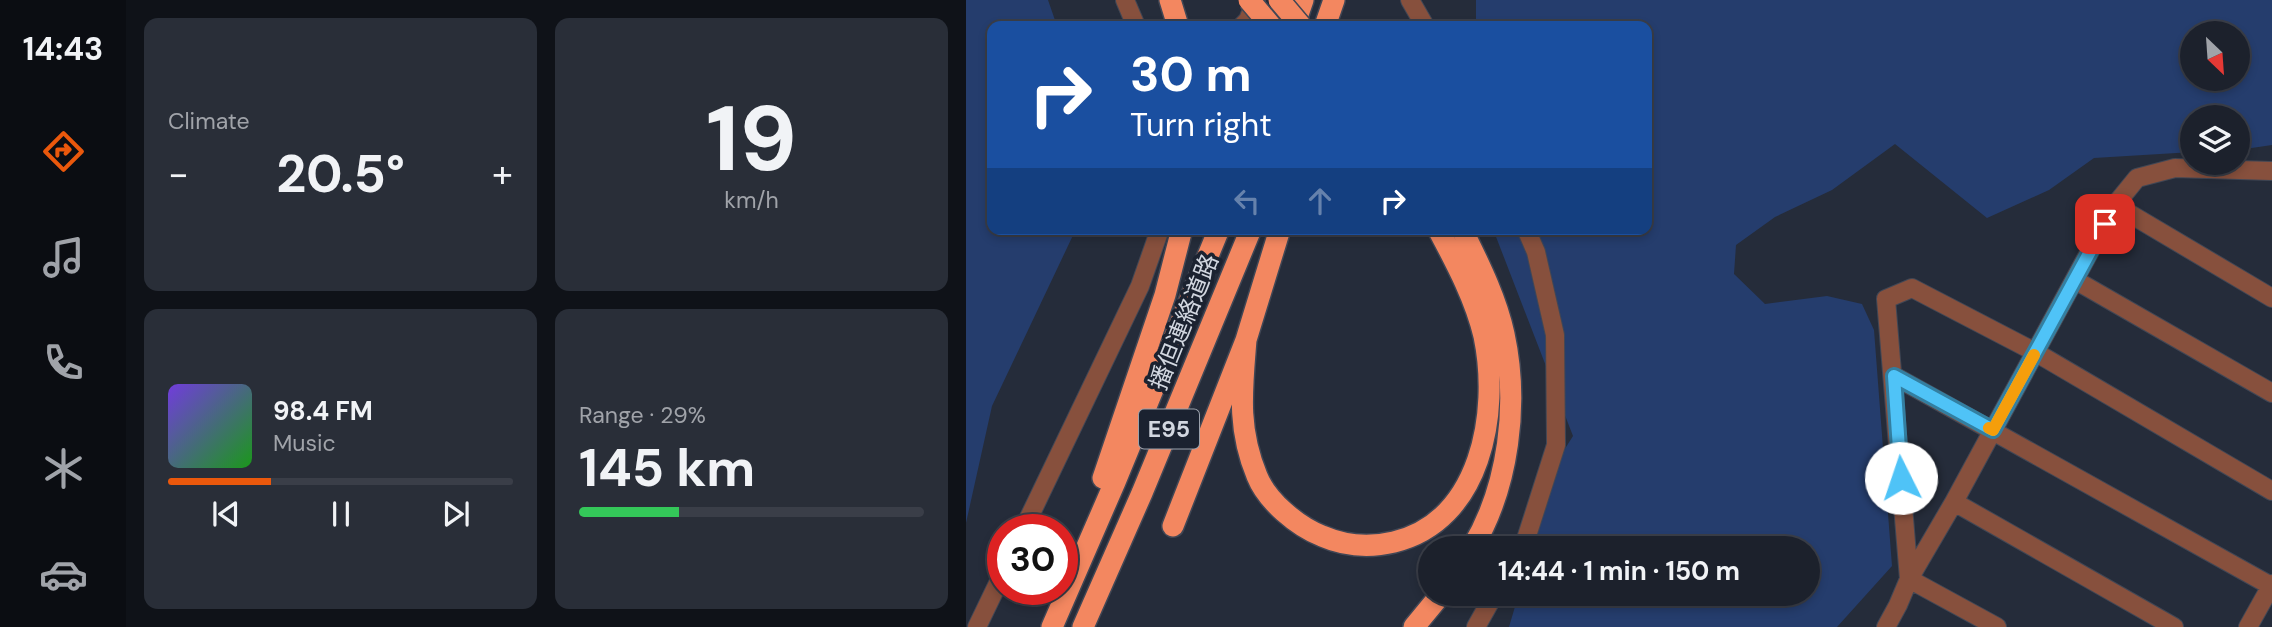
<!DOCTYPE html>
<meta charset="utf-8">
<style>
body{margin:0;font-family:"DM Sans","Noto Sans JP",sans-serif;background:#292e38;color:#f1f3f6;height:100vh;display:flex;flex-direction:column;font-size:26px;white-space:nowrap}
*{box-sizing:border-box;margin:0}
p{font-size:23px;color:#a0a3a9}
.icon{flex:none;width:38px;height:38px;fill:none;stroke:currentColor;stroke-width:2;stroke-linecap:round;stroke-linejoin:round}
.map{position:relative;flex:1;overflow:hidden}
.details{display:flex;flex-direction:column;gap:18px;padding:18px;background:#0f1218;width:840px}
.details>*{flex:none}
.banner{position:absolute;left:21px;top:21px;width:665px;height:214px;border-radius:14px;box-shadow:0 4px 10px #0003,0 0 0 2px #3a3e48;background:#1a4fa0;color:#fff;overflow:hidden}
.needle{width:46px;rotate:155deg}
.buttons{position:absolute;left:1214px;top:21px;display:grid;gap:14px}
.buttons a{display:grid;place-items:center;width:70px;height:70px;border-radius:50%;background:#1c212c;box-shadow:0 4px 10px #0003,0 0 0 2px #3a3e48;font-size:35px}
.speed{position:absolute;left:21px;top:514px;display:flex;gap:14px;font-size:35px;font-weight:700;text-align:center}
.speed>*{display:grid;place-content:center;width:91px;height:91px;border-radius:50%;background:#1c212c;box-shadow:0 4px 10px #0003,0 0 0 2px #3a3e48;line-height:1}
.speed .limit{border:10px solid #d22;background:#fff;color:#111}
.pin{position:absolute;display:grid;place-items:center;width:60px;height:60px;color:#fff;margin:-30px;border-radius:14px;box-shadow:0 4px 10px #0006}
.me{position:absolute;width:77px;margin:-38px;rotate:356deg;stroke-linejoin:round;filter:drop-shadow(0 0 5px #0008)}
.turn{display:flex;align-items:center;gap:24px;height:147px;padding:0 28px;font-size:32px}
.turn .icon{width:91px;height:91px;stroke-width:2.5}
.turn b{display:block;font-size:49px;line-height:60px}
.lanes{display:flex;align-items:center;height:66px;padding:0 28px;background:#0003;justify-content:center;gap:35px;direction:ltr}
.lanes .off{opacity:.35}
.big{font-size:52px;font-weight:700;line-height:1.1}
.details .widget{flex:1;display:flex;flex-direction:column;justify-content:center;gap:10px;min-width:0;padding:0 24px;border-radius:14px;background:#292e38}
.details .dial{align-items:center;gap:0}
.dial b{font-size:91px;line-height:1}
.song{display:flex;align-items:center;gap:21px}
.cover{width:84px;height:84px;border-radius:10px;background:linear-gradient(135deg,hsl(260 70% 55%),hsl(120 70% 35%))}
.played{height:7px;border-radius:4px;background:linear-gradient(90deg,#ea580c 30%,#3a3e48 30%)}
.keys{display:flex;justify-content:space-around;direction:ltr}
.heat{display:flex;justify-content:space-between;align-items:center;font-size:38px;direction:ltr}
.charge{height:10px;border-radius:5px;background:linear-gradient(90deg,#34c759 29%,#3a3e48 0)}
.details .tiles{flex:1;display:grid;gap:18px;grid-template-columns:repeat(2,1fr)}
.trip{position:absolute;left:452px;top:536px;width:402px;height:70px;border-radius:35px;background:#1c212c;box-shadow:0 4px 10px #0003,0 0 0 2px #3a3e48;font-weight:700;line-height:70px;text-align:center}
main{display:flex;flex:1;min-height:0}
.menu{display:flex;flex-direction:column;width:126px;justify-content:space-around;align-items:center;background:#0b0d12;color:#a0a3a9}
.menu .icon{width:49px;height:49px}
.menu .on{color:#ea580c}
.menu b{font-size:32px;color:#f1f3f6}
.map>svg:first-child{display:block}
</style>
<main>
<nav class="menu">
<b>14:43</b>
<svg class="icon on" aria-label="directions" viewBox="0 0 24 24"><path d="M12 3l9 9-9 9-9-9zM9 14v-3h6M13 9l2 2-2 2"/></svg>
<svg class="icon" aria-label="music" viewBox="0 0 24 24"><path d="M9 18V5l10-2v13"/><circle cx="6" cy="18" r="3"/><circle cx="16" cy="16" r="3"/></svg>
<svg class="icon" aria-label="phone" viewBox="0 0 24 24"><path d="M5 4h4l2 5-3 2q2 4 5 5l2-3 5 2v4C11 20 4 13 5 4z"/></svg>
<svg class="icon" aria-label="climate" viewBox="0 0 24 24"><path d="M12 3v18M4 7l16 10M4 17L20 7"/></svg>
<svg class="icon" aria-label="car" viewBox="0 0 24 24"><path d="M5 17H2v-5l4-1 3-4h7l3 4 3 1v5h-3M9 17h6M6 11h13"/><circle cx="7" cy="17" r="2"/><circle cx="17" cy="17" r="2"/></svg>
</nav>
<section class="details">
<div class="tiles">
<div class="widget"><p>Climate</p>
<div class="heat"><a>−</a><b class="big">20.5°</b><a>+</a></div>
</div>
<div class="widget dial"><b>19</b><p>km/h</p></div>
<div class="widget">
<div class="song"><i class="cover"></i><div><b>98.4 FM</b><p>Music</p></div></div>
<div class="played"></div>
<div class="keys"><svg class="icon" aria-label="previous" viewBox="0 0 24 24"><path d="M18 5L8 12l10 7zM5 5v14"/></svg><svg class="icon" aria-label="pause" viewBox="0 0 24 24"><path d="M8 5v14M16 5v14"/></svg><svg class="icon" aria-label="next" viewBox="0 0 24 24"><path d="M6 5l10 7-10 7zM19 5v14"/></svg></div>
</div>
<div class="widget"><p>Range · 29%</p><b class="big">145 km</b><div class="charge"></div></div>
</div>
</section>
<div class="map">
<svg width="1306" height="627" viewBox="0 0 1306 627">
<rect width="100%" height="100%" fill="#252c3a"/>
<path fill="#253d6d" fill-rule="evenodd" d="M0 0H82L91 26H26V229H110L26 406 0 523Z
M510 0H1306V145L1272 150V117H1227V152L1128 158 1083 190 1021 218 929 144 866 190 809 217 770 245 768 274 799 304 861 296 896 304 908 330 926 566 871 627H543L553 593H842V548H566L578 504 573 490 607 436 527 229H681V26H510ZM1227 33H1272V79H1227Z"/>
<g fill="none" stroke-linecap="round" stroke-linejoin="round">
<defs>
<path id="street" d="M159 0 170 26
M444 0 459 26
M276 26 282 20 290 0
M1149 205 1306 298
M1109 280 1306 393
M928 376 1305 586
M988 502 1208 627
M57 530 174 286 194 229
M555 548 560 539 590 445 589 335 570 252 560 229
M11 627 37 573
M510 627 529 593
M920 627 932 605 943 579 920 299 946 288 1069 352 1306 491
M1031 627 943 579 988 502 1149 205 1171 178 1209 168 1306 171
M1282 627 1306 584"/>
<path id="highway" d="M204 0 212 26
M328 26 337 0
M359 26 368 0
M496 229C512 262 530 297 538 334 553 403 543 487 506 548
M280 340C276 390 271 428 291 476 301 501 331 526 356 536 379 546 403 548 428 542 515 521 534 413 518 336 509 298 490 263 472 229
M137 478 199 295 216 229
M207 526 280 340 314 229
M86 627 149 482 253 229
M117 627 176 493 285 229
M448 627 476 593"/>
</defs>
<use href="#street" stroke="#414755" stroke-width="20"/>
<use href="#highway" stroke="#414755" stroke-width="24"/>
<use href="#street" stroke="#87503d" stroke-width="18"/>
<use href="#highway" stroke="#f38760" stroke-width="21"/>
<defs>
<path id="highway-bridge" d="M283 0 305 26
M313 0 335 26"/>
</defs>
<use href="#highway-bridge" stroke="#414755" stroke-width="24" stroke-linecap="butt"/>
<use href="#highway-bridge" stroke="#f38760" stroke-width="21"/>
</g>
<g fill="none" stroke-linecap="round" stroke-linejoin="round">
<defs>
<path id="route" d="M935 478 928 376 1027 430 1139 224"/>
</defs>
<use href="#route" stroke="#337fa1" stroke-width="18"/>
<use href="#route" stroke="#4fc3f7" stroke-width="12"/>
<path stroke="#f59e0b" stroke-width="12" d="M1023 428 1027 430 1068 355"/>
</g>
<g text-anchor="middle" stroke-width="7" stroke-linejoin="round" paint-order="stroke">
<rect fill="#1b2230" stroke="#9ba1ab" stroke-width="2" x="173" y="409.5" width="60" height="39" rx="5"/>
<g font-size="23" font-weight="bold" fill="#d2d7e0">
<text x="203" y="437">E95</text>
</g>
<g font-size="24" fill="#d2d7e0" stroke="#1b2230">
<text transform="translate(218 322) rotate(-68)" y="8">播但連絡道路</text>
</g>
</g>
</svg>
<div class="buttons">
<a><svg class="needle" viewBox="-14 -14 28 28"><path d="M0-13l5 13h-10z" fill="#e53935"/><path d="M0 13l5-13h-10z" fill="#a0a3a9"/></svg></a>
<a><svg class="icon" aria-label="layers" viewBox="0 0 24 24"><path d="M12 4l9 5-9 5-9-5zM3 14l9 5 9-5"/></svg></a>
</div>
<div class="speed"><div class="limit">30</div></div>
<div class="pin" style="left:1139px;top:224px;background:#d93025"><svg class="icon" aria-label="arrive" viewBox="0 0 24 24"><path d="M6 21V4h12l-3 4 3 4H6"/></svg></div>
<svg class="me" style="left:935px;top:478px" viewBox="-20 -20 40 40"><circle r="19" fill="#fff"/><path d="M0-13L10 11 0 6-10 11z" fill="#4fc3f7"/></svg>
<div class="trip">14:44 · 1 min · 150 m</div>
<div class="banner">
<div class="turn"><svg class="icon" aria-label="right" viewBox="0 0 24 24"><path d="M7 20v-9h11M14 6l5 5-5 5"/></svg><div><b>30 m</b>Turn right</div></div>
<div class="lanes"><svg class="icon off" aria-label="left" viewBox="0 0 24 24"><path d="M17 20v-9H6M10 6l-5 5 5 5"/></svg><svg class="icon off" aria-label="ahead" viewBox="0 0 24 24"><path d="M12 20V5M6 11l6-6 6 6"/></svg><svg class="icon" aria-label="right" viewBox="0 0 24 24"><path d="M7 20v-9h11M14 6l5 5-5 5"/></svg></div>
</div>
</div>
</main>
